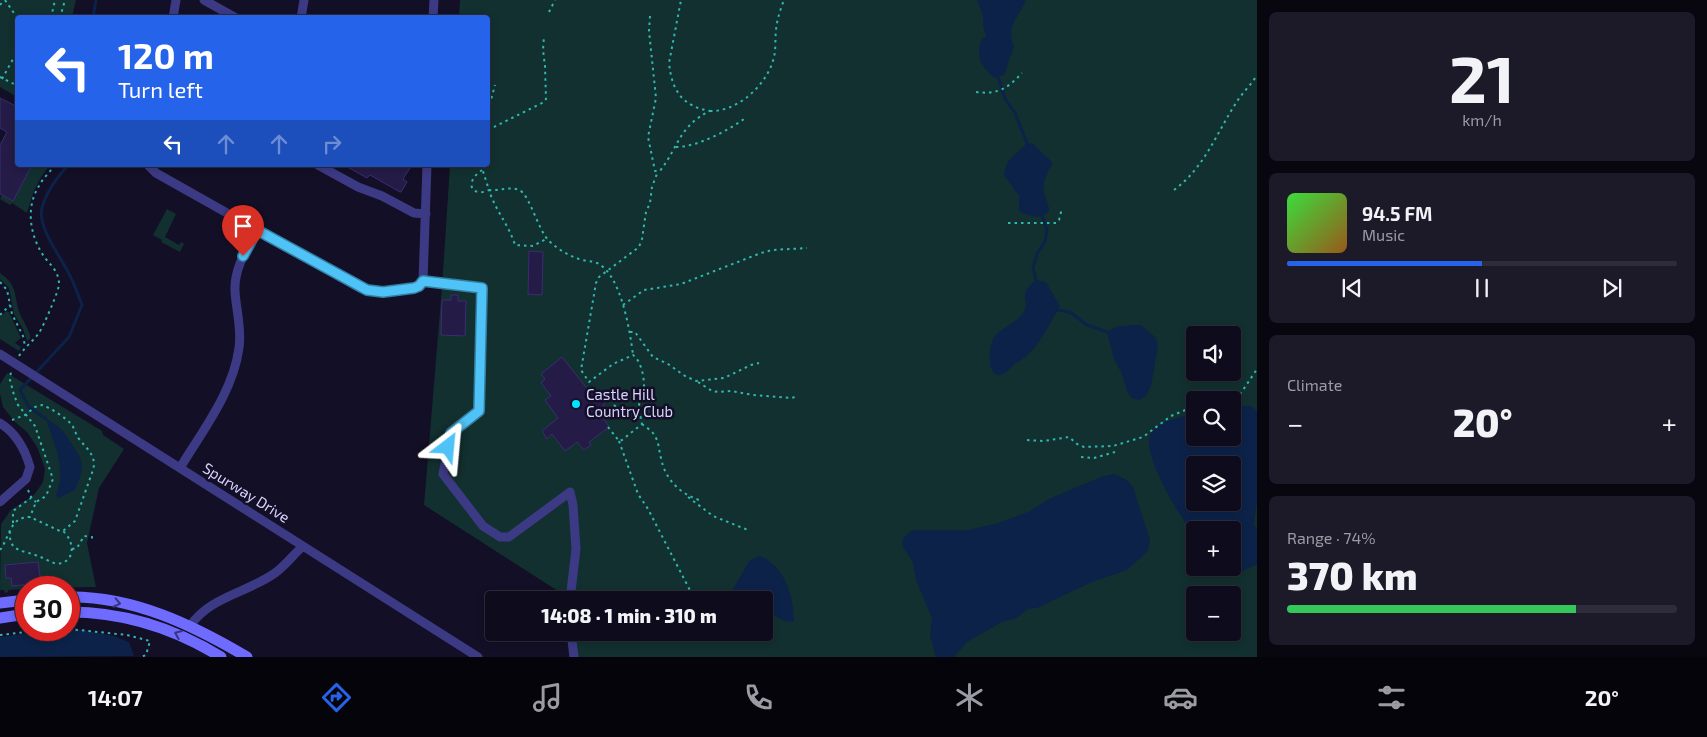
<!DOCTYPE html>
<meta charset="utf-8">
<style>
body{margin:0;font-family:"Exo 2",sans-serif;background:#1c1929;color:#f1f3f6;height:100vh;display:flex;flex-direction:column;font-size:19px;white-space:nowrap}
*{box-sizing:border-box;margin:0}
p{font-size:16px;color:#9b9ba3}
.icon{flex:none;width:28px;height:28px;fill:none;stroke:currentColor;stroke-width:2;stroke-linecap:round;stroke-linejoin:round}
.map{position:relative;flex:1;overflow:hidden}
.details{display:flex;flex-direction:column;gap:12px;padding:12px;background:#08060f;width:450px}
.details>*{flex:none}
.banner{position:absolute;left:15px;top:15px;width:475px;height:152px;border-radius:5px;box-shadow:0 2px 8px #0003,0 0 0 1px #2e2b3b;background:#2563eb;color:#fff;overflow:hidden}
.fabs{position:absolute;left:1186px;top:326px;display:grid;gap:10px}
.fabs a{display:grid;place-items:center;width:55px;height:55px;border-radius:5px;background:#0e0b1c;box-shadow:0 2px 8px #0003,0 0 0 1px #2e2b3b;font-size:25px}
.speed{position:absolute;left:15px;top:576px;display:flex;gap:10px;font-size:25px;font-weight:700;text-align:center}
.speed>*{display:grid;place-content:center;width:65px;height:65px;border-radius:50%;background:#0e0b1c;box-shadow:0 2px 8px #0003,0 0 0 1px #2e2b3b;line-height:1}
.speed .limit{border:8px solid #d22;background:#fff;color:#111}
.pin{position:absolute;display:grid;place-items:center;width:42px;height:42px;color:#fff;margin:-51px -21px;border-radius:50% 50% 50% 0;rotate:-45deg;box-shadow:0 0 5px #0007}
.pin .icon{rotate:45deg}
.me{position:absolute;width:55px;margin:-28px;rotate:29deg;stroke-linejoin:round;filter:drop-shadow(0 0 4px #0008)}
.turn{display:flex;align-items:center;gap:18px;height:105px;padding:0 20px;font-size:22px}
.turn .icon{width:65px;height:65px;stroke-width:2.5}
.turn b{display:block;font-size:35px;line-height:42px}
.lanes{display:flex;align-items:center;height:48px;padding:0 20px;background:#0003;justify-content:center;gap:25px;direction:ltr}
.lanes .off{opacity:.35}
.big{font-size:38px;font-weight:800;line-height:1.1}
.details .card{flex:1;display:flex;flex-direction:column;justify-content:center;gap:8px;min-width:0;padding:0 18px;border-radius:8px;background:#1c1929}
.details .dial{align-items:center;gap:0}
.dial b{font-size:65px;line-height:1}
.song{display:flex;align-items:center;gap:15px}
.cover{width:60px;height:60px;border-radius:8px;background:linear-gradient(135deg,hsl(120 70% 55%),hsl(30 70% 35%))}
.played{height:5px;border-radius:2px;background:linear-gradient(90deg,#2563eb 50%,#2e2b3b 50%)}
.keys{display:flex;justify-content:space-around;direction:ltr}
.heat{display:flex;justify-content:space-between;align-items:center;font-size:28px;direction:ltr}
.charge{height:8px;border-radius:4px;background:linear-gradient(90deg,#34c759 74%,#2e2b3b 0)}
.trip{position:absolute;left:485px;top:591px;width:288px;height:50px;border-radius:5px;background:#0e0b1c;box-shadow:0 2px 8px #0003,0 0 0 1px #2e2b3b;font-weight:800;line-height:50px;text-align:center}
.menu{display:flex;height:80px;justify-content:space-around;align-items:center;background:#06040b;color:#9b9ba3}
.menu .icon{width:35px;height:35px}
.menu .active{color:#2563eb}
.menu b{font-size:22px;color:#f1f3f6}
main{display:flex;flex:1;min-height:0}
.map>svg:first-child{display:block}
</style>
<main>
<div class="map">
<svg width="1257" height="657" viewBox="0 0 1257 657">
<rect width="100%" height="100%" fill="#130f26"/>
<path fill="#12302f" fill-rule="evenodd" d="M0 0H76L72 17 18 18 17 97 0 87Z
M460 0H1257V657H577V633L764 632V600H572L424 505 442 287 450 165H488V18L459 17ZM1195 335H1232V372H1195ZM1195 400H1232V438H1195ZM1195 465H1232V502H1195ZM1195 530H1232V568H1195ZM1195 595H1232V632H1195Z
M32 165H50C37 180 32 195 27 213L12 203 10 205 0 199 2 195 13 201Z
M167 209 176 214 165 237 179 245 181 242 184 244 180 252 161 242 162 240 153 235Z
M0 273C19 286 13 295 20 314 23 321 28 328 30 335V339L27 341 23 329 14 314 9 288 0 279Z
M6 311 9 312 21 338 15 343 21 347 19 351 0 339V317Z
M7 373 102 431 103 435 124 449 99 488 87 543 96 587 26 588V589L8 590V592L5 593 4 590H0L1 524 11 510 34 495 43 482 45 469 37 447 27 432 15 422 3 407 0 394V384Z"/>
<path fill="#0c2248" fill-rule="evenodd" d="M977 0H1026C1019 18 1005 25 1014 47L1004 75 994 78C979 63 977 60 981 39L986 37 983 25V15Z
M1027 143H1032L1053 163C1047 174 1041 182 1045 195 1046 201 1049 204 1049 211 1038 221 1033 216 1020 212L1019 207V196L1004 175C1007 155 1015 157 1027 143Z
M1036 280 1046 282 1060 306C1051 321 1041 342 1029 354 1025 358 1020 360 1016 363 1012 366 1009 371 1005 373 987 385 987 348 994 337 1002 327 1016 324 1023 313 1032 299 1015 297 1036 280Z
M1132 325H1141L1156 338 1158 345 1151 386 1146 396 1139 400 1132 398 1128 393 1121 372 1114 359 1107 332 1116 327Z
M1241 406H1251L1257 411V501L1254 524 1257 531V564C1246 569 1235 578 1224 568H1232V530H1195V536C1182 521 1141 454 1150 435 1158 420 1181 417 1195 415V438H1232L1233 408ZM1195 465H1232V502H1195Z
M46 419C62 428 61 428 71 443 85 464 85 466 75 490L59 498 57 497 56 494C67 468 54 444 46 419Z
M1114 474 1127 480 1133 487 1150 540 1148 551 1127 570 1092 582 1037 608 1028 609 1017 618 1002 622 967 642 954 657H936L930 635 932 618 916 580 913 563 902 545 903 538 912 530H969L998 523 1028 512 1049 499 1079 486 1104 476Z
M760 556C785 566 794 597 794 622L784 621 764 610V600H743L730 594 750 560Z
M82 630 114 636 129 642 134 656 0 657V637L45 631Z"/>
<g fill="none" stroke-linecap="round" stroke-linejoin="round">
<path stroke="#0c2248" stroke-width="3" d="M93 18 96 0
M998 77 1005 99 1015 113 1027 143
M1036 280 1033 268 1037 254 1045 241 1047 230 1042 216
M1058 310 1070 312 1087 325 1107 332
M46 419 29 407 20 390 69 337 82 305C78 295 75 285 70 276 62 258 37 228 42 208 46 192 57 178 68 165"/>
</g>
<path fill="#241b47" stroke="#3b2d73" d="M0 98 18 107V165H32L13 201 0 194V145L7 132 0 128Z
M344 165H405L410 168 403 179 407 182 401 192H400L370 175 367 178Z
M529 251 543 252 542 295 528 294Z
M451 295H458V301H466L465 336 441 335 442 300H451Z
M562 357 589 391 591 389 594 392 597 390 606 402 603 405 605 408 603 409 605 413 602 416 609 427 589 442 591 445 584 450 577 442 565 451 552 434 547 439 542 431 558 418 545 400 551 396 541 383 545 379 541 374Z
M38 562 41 583 12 586 11 578H6L5 565Z"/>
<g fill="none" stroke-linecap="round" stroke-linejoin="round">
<path stroke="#2fb8b0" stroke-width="2" stroke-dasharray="2.5 4" stroke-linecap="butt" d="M5 0 18 19
M0 5 4 0
M549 12 555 0
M650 16 649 31 656 98 648 137 655 171H660C679 146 679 126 710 111 682 106 672 91 669 63L681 0
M51 18 55 0
M60 18 65 0
M0 77 18 86
M2 79 18 50
M976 92C998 95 1008 88 1022 73
M488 111 495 85
M710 111C738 112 768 84 774 57 776 48 775 39 776 30 777 20 780 10 784 0
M488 130 544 102 546 99 545 66 543 50 544 36
M676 147C697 147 727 131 744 119
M481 165 489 190C499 191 510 186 519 190 529 193 538 230 549 241 559 250 569 256 582 260 587 261 592 261 597 263 621 274 630 331 633 355
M482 170C478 173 473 177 472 182 469 193 482 194 489 190 495 210 509 225 515 245L533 246 546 239
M1174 190C1205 167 1216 134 1236 103 1242 93 1251 85 1257 75
M1008 223H1056L1059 220 1062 208
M0 282 7 290 12 314 23 336 25 346
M623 305 644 290 681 284 761 253 772 250 807 248
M0 315 10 305
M630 332H635L653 357 668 364 685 376 696 381 724 378 751 365 759 363
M19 356C25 347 32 342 39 333 43 327 59 291 59 284 59 273 52 266 45 258 30 237 25 208 39 186 43 178 50 172 55 165
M698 382 712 391 719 392 731 391 753 395 792 398 797 396
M1221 400 1241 393 1257 369
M614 405C621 413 629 416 639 410 638 402 643 394 644 386 644 376 641 361 633 355L613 364 589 382 581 370 596 283 599 277 639 247 642 239 646 212 650 203 652 187 658 171
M12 420 25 415 35 407 42 405C52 409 65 417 72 425 75 430 76 435 79 439 87 449 97 456 93 470L75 521 63 531H60L30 517
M642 424C647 428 654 432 656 438 659 444 659 451 661 458 665 479 679 493 699 500
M608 427 619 441 622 440 642 424 639 410
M1027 440 1044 441 1069 437 1077 444 1084 447 1113 446 1143 437 1171 416 1195 406
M619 441 638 494 648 509 695 600
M1081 457 1094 458 1115 452
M28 490 32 499 36 502
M688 497 713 516 748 530
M13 523V511L31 498
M10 531C8 553 24 550 38 556 44 558 50 562 57 564 76 562 75 542 63 531
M72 549 77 548 84 536 92 537V539
M0 550C10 537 9 517 30 517L36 502 46 496 53 479 35 426 18 405 14 395 10 380 11 371
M69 629 127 635 150 641 146 655 141 657
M0 635 45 630"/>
<path stroke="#3d3a85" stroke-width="9" d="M204 0 236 18
M173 18 176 0
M301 18 304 0
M433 18 434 0
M148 165 156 173 360 288C378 295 396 290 414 288L419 287 423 281 427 165
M318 165 358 187 382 196 414 213 426 214
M423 281 482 288 479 411 451 433 443 474 483 526 500 537H509L570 492 573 505 576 549 570 600
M0 354 478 657
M0 423C16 433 25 449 30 467L26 479 0 502
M180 468C203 430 233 392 239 348 242 328 236 310 235 291 234 268 247 249 257 230
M190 626C211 596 247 593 275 573 285 566 294 554 303 546
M571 632 574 657"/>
<path stroke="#6f6bff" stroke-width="11" d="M69 597C133 596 193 625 247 657
M0 603 26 600
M69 612C124 612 174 628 221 657
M0 618 26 614"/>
</g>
<defs><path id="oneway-chevron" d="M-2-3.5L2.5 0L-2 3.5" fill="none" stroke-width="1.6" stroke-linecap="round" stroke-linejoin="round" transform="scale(1.25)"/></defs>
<g stroke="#38347d">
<use href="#oneway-chevron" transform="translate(117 603) rotate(12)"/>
<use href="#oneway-chevron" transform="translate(178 634) rotate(-157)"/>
</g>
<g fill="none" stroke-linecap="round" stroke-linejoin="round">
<defs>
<path id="route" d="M243 256 257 230 367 290 383 292 414 288 419 286 423 281 482 288 479 411 451 433 448 447"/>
</defs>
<use href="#route" stroke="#337fa1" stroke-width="12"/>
<use href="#route" stroke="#4fc3f7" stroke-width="9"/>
</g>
<circle fill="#00e5ff" stroke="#130f26" stroke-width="2" cx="576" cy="404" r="5"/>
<g text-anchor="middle" stroke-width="5" stroke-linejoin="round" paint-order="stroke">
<g font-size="15" fill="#d9d4ff" stroke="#130f26" text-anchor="start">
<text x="586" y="400">Castle Hill<tspan x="586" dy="17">Country Club</tspan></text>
</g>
<g font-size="15" fill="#d9d4ff" stroke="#130f26">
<text transform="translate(246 493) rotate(32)" y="5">Spurway Drive</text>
</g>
</g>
</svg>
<div class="fabs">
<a><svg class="icon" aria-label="sound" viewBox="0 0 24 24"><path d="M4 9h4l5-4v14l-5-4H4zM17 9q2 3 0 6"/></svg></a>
<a><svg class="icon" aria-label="search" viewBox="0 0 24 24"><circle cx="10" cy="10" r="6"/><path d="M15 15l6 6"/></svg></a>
<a><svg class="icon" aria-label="layers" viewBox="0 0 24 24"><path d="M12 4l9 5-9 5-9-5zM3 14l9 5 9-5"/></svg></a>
<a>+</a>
<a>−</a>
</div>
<div class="speed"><div class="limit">30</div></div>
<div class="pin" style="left:243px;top:256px;background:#d93025"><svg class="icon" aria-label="arrive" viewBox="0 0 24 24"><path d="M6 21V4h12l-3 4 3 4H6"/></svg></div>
<svg class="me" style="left:448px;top:447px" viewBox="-20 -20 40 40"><path d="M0-17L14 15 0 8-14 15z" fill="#4fc3f7" stroke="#fff" stroke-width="4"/></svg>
<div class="trip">14:08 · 1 min · 310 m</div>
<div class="banner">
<div class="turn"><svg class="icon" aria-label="left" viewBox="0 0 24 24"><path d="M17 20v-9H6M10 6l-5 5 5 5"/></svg><div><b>120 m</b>Turn left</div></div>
<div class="lanes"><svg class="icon" aria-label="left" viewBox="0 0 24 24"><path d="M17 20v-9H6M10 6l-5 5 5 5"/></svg><svg class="icon off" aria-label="ahead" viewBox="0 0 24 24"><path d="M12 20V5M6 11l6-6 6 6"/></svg><svg class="icon off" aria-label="ahead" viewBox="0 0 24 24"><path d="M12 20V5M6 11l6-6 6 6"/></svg><svg class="icon off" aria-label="right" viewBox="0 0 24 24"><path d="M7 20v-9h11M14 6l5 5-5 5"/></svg></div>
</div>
</div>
<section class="details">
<div class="card dial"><b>21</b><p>km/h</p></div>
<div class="card">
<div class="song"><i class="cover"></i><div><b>94.5 FM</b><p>Music</p></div></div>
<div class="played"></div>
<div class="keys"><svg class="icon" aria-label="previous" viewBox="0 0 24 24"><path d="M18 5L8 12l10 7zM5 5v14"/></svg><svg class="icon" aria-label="pause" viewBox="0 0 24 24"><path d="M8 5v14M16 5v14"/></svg><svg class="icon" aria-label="next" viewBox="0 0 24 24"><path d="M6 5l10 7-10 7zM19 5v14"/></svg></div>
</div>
<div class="card"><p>Climate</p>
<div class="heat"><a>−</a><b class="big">20°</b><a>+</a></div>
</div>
<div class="card"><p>Range · 74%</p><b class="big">370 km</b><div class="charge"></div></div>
</section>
</main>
<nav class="menu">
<b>14:07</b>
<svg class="icon active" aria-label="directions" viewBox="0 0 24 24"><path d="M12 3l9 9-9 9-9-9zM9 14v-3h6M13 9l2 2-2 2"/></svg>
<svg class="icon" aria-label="music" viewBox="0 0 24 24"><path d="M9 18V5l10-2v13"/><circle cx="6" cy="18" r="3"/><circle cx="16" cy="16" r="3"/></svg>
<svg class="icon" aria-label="phone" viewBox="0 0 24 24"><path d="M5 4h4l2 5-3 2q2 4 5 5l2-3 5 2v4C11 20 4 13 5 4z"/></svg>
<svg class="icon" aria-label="climate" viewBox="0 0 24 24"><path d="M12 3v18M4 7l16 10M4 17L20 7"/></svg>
<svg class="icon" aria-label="car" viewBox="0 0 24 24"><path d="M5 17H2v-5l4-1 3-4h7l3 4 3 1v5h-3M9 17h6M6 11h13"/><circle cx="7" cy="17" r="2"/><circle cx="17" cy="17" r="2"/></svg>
<svg class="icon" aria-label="filters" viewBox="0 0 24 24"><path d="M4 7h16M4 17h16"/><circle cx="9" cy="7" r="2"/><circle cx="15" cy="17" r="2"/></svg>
<b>20°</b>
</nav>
